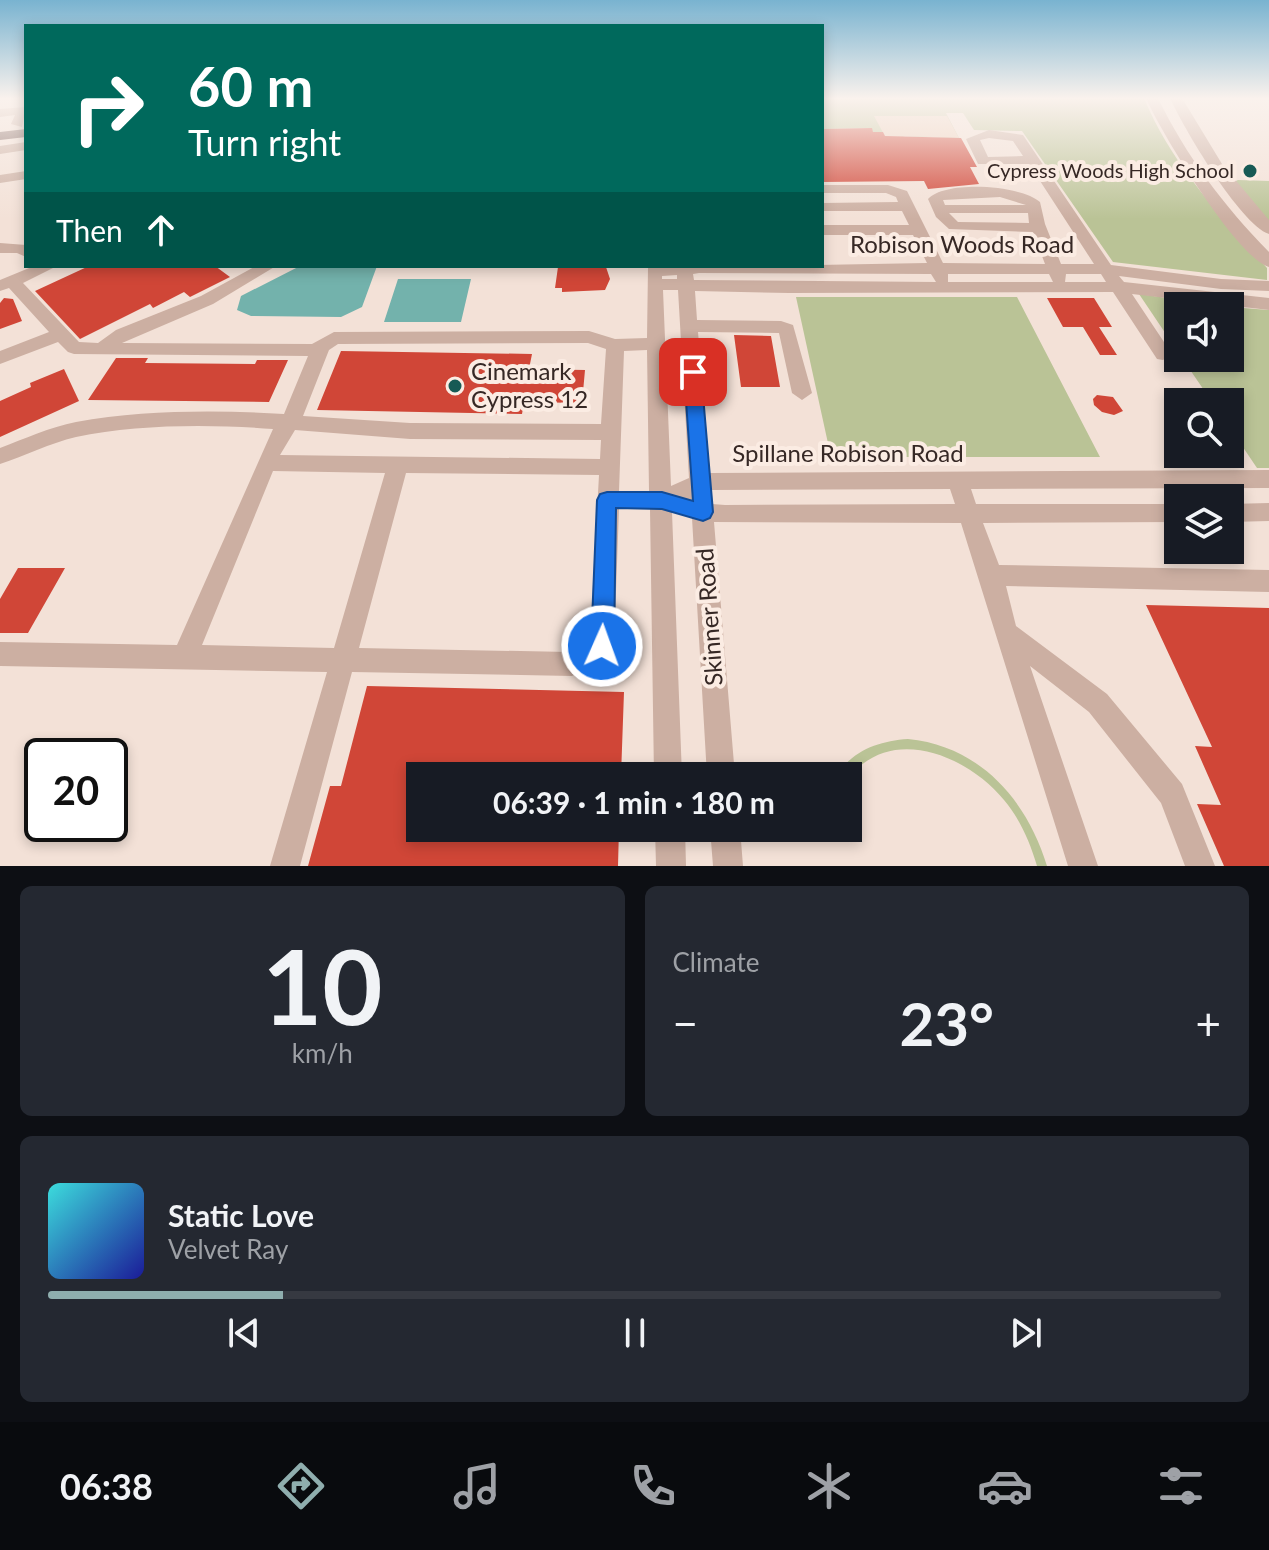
<!DOCTYPE html>
<meta charset="utf-8">
<style>
body{margin:0;font-family:Lato,sans-serif;background:#242831;color:#f1f3f6;height:100vh;display:flex;flex-direction:column;font-size:30px;white-space:nowrap}
*{box-sizing:border-box;margin:0}
p{font-size:26px;color:#9ea1a6}
.icon{flex:none;width:44px;height:44px;fill:none;stroke:currentColor;stroke-width:2;stroke-linecap:round;stroke-linejoin:round}
.map{position:relative;height:866px;overflow:hidden}
.details{display:flex;flex-direction:column;gap:20px;padding:20px;background:#0d0f14;flex:1}
.details>*{flex:none}
.top-card{position:absolute;left:24px;top:24px;width:800px;height:244px;border-radius:0px;box-shadow:0 4px 12px #0003;background:#00695c;color:#fff;overflow:hidden}
.controls{position:absolute;left:1164px;top:292px;display:grid;gap:16px}
.controls a{display:grid;place-items:center;width:80px;height:80px;border-radius:0px;background:#171b24;box-shadow:0 4px 12px #0003;font-size:40px}
.speed{position:absolute;left:24px;top:738px;display:flex;gap:16px;font-size:40px;font-weight:700;text-align:center}
.speed>*{display:grid;place-content:center;width:104px;height:104px;border-radius:50%;background:#171b24;box-shadow:0 4px 12px #0003;line-height:1}
.speed .limit{border:4px solid #111;border-radius:12px;background:#fff;color:#111}
.pin{position:absolute;display:grid;place-items:center;width:68px;height:68px;color:#fff;margin:-34px;border-radius:16px;box-shadow:0 4px 12px #0006}
.me{position:absolute;width:88px;margin:-44px;rotate:2deg;stroke-linejoin:round;filter:drop-shadow(0 0 6px #0008)}
.turn{display:flex;align-items:center;gap:28px;height:168px;padding:0 32px;font-size:36px}
.turn .icon{width:104px;height:104px;stroke-width:2.5}
.turn b{display:block;font-size:56px;line-height:68px}
.then{display:flex;align-items:center;height:76px;padding:0 32px;background:#0003;gap:16px;font-size:30px}
.big{font-size:60px;font-weight:700;line-height:1.1}
.details .card{flex:1;display:flex;flex-direction:column;justify-content:center;gap:12px;min-width:0;padding:0 28px;border-radius:12px;background:#242831}
.details .dial{align-items:center;gap:0}
.dial b{font-size:104px;line-height:1}
.song{display:flex;align-items:center;gap:24px}
.cover{width:96px;height:96px;border-radius:12px;background:linear-gradient(135deg,hsl(180 70% 55%),hsl(240 70% 35%))}
.played{height:8px;border-radius:4px;background:linear-gradient(90deg,#8faeae 20%,#363941 20%)}
.keys{display:flex;justify-content:space-around;direction:ltr}
.heat{display:flex;justify-content:space-between;align-items:center;font-size:44px;direction:ltr}
.details .tiles{flex:1;display:grid;gap:20px;grid-template-columns:1fr 1fr}
.card:last-child{grid-column:span 2}
.trip{position:absolute;left:406px;top:762px;width:456px;height:80px;border-radius:0px;background:#171b24;box-shadow:0 4px 12px #0003;font-weight:700;line-height:80px;text-align:center}
.dock{display:flex;height:128px;justify-content:space-around;align-items:center;background:#090b0e;color:#9ea1a6}
.dock .icon{width:56px;height:56px}
.dock .active{color:#8faeae}
.dock b{font-size:36px;color:#f1f3f6}
.map>svg:first-child{display:block}
</style>
<div class="map">
<svg width="1269" height="866" viewBox="0 0 1269 866">
<rect width="100%" height="100%" fill="#f3e1d7"/>
<path fill="#bac396" d="M822 98H1144C1171 164 1220 215 1267 268V280L1113 262 1022 131 974 130 963 113H946L959 138 905 136 887 140 883 132H873L871 128 822 129Z
M1238 180 1269 181V225L1232 183Z
M1139 294 1223 306H1178V352Z
M796 297H1017L1100 457H831Z
M1230 307 1269 310V468H1257L1230 428V402H1212L1182 358H1230Z
M908 739C980 746 1027 800 1047 866H1037C1030 842 1020 819 1004 800 967 755 890 723 848 779V776H836C853 750 879 741 908 739Z"/>
<path fill="#edd0bc" d="M874 116H947L959 138 905 136 887 140Z"/>
<path fill="#73b2ac" d="M300 266H377L362 307 341 317 251 316 237 310 241 296Z
M398 279H471L461 322H384Z"/>
<path fill="#d04637" d="M872 128 873 132H883L885 136 961 138 977 167H970L979 184 928 189 924 181 822 182V129Z
M89 266H215L230 277 190 297 184 292 153 308 150 304 80 339 35 291Z
M600 266 606 267 610 279 605 290 562 292V288H555L558 267Z
M4 298 13 299 22 321 0 329V303Z
M1047 298H1094L1112 327H1099L1117 355H1100L1083 327H1063Z
M734 335 771 336 780 387H741Z
M341 351 532 354 529 369 585 370 582 403 524 402 522 414 317 410Z
M116 358H148L145 363 255 364 257 360H288L269 402 88 400Z
M64 369 79 401 0 437V401L31 387 30 383Z
M1097 395 1113 397 1123 411 1114 415 1102 412 1094 405 1093 399Z
M18 568H65L28 633H0V599Z
M1146 605 1269 608V866H1224L1197 804 1221 805 1195 746 1212 747Z
M367 686 624 692 621 776H420V828H619L618 866H308L330 786H341Z"/>
<g fill="none" stroke-linecap="round" stroke-linejoin="round">
<path fill="#ccafa2" fill-rule="evenodd" d="M1146 98H1158C1186 156 1224 206 1269 252V267C1237 258 1160 131 1146 98Z
M1170 98H1182L1222 164 1269 220V234C1240 224 1183 127 1170 98Z
M26 107 22 127 11 124 15 115 0 117V109Z
M989 130 1023 135 1111 265 1221 279 1269 281V291L1221 289 1119 276 1124 282 1269 298V310L1132 294 1172 354 1163 360 1157 359 1113 292 789 293 695 291 697 320 781 321 793 325 812 393 802 400 792 393 779 333 698 332 710 473 1269 470V488L971 489 976 504H1178V522L983 523 999 565 1269 570V592L1006 586 1016 626 1107 694 1182 784 1215 866H1185L1161 803 1089 712 1030 666 1098 866H1068L961 523 714 522 735 776H707L692 518 672 512 682 776H654L650 509H619L614 646 611 654 572 676 352 672 300 866H270L327 672 0 666V642L177 645 273 429C212 424 136 424 76 437 50 443 25 456 0 464V448C24 439 50 427 76 422 143 410 216 410 284 414L308 356 74 354 68 352 58 342 0 364V351L49 332 9 288 0 291V280L34 266H57L23 283 79 342 98 343 116 330 201 296 256 266H276L213 304 122 343 312 344 334 332 589 331 615 339 647 338 648 268 927 263 913 235H822V225H909L902 211H822V203L898 202 896 197 886 193H822V185H888L907 191 943 263 1045 264 1033 232 949 229 936 217 928 199C946 180 1021 185 1040 202L1045 224 1061 264H1094L1029 164H978L966 139ZM989 138 1013 141 1023 156 988 157 980 140ZM1000 197 1026 205H945L943 200ZM949 213H1028L1029 223 958 222ZM699 273 931 274 936 282 694 280 693 274ZM948 274H1049L1053 282H948ZM1066 274H1101L1106 282H1065ZM677 275V279H662V276ZM663 290H678L689 478 671 486ZM588 343 606 349 601 424 410 423 303 416 329 350 338 344ZM647 350 649 491H619L624 351ZM295 430 410 439 601 440 600 459 280 455ZM273 471 385 473 334 648 202 645ZM406 473 599 475 590 639 569 652 359 648ZM950 489 955 504 725 505 712 504 711 490Z
M26 142V150L0 154V146Z
M26 171V179L0 183V175Z
M0 243 26 245V257L17 253H0Z
M1269 503V521L1230 522V504Z
M655 828H685L686 866H656Z
M710 828H740L743 866H713Z"/>
<path fill="#795b55" fill-rule="evenodd" d="M26 129V137L0 140V132Z"/>
</g>
<linearGradient id="sky" x2="0" y2="1"><stop stop-color="#79b3d0"/><stop offset="0.45" stop-color="#faf2ed"/><stop offset="1" stop-color="#faf2ed" stop-opacity="0"/></linearGradient>
<rect width="1269" height="219" fill="url(#sky)"/>
<path fill="#1a73e8" stroke="#114b97" stroke-width="2" d="M693 366 701 372 713 512 710 518 703 521 662 509 616 508 614 646 610 654 602 657 594 654 591 646 597 500 600 494 607 492H662L693 501 684 372Z"/>
<g fill="#175a55" stroke="#fbece3" stroke-width="3">
<circle cx="1250" cy="171" r="8"/>
<circle cx="455" cy="386" r="8"/>
</g>
<g text-anchor="middle" stroke-width="8" stroke-linejoin="round" paint-order="stroke">
<g font-size="20" fill="#362825" stroke="#fbece3" text-anchor="end">
<text x="1234" y="178">Cypress Woods High School</text>
</g>
<g font-size="24" fill="#362825" stroke="#fbece3">
<text x="962" y="253">Robison Woods Road</text>
<text x="848" y="462">Spillane Robison Road</text>
<text transform="translate(710 617) rotate(-94)" y="8">Skinner Road</text>
</g>
<g font-size="24" fill="#362825" stroke="#fbece3" text-anchor="start">
<text x="471" y="380">Cinemark<tspan x="471" dy="28">Cypress 12</tspan></text>
</g>
</g>
</svg>
<div class="controls">
<a><svg class="icon" aria-label="sound" viewBox="0 0 24 24"><path d="M4 9h4l5-4v14l-5-4H4zM17 9q2 3 0 6"/></svg></a>
<a><svg class="icon" aria-label="search" viewBox="0 0 24 24"><circle cx="10" cy="10" r="6"/><path d="M15 15l6 6"/></svg></a>
<a><svg class="icon" aria-label="layers" viewBox="0 0 24 24"><path d="M12 4l9 5-9 5-9-5zM3 14l9 5 9-5"/></svg></a>
</div>
<div class="speed"><div class="limit">20</div></div>
<div class="pin" style="left:693px;top:372px;background:#d93025"><svg class="icon" aria-label="arrive" viewBox="0 0 24 24"><path d="M6 21V4h12l-3 4 3 4H6"/></svg></div>
<svg class="me" style="left:602px;top:646px" viewBox="-20 -20 40 40"><circle r="17" fill="#1a73e8" stroke="#fff" stroke-width="3"/><path d="M0-11L8 9 0 5-8 9z" fill="#fff"/></svg>
<div class="trip">06:39 · 1 min · 180 m</div>
<div class="top-card">
<div class="turn"><svg class="icon" aria-label="right" viewBox="0 0 24 24"><path d="M7 20v-9h11M14 6l5 5-5 5"/></svg><div><b>60 m</b>Turn right</div></div>
<div class="then">Then<svg class="icon" aria-label="ahead" viewBox="0 0 24 24"><path d="M12 20V5M6 11l6-6 6 6"/></svg></div>
</div>
</div>
<section class="details">
<div class="tiles">
<div class="card dial"><b>10</b><p>km/h</p></div>
<div class="card"><p>Climate</p>
<div class="heat"><a>−</a><b class="big">23°</b><a>+</a></div>
</div>
<div class="card">
<div class="song"><i class="cover"></i><div><b>Static Love</b><p>Velvet Ray</p></div></div>
<div class="played"></div>
<div class="keys"><svg class="icon" aria-label="previous" viewBox="0 0 24 24"><path d="M18 5L8 12l10 7zM5 5v14"/></svg><svg class="icon" aria-label="pause" viewBox="0 0 24 24"><path d="M8 5v14M16 5v14"/></svg><svg class="icon" aria-label="next" viewBox="0 0 24 24"><path d="M6 5l10 7-10 7zM19 5v14"/></svg></div>
</div>
</div>
</section>
<nav class="dock">
<b>06:38</b>
<svg class="icon active" aria-label="directions" viewBox="0 0 24 24"><path d="M12 3l9 9-9 9-9-9zM9 14v-3h6M13 9l2 2-2 2"/></svg>
<svg class="icon" aria-label="music" viewBox="0 0 24 24"><path d="M9 18V5l10-2v13"/><circle cx="6" cy="18" r="3"/><circle cx="16" cy="16" r="3"/></svg>
<svg class="icon" aria-label="phone" viewBox="0 0 24 24"><path d="M5 4h4l2 5-3 2q2 4 5 5l2-3 5 2v4C11 20 4 13 5 4z"/></svg>
<svg class="icon" aria-label="climate" viewBox="0 0 24 24"><path d="M12 3v18M4 7l16 10M4 17L20 7"/></svg>
<svg class="icon" aria-label="car" viewBox="0 0 24 24"><path d="M5 17H2v-5l4-1 3-4h7l3 4 3 1v5h-3M9 17h6M6 11h13"/><circle cx="7" cy="17" r="2"/><circle cx="17" cy="17" r="2"/></svg>
<svg class="icon" aria-label="filters" viewBox="0 0 24 24"><path d="M4 7h16M4 17h16"/><circle cx="9" cy="7" r="2"/><circle cx="15" cy="17" r="2"/></svg>
</nav>
